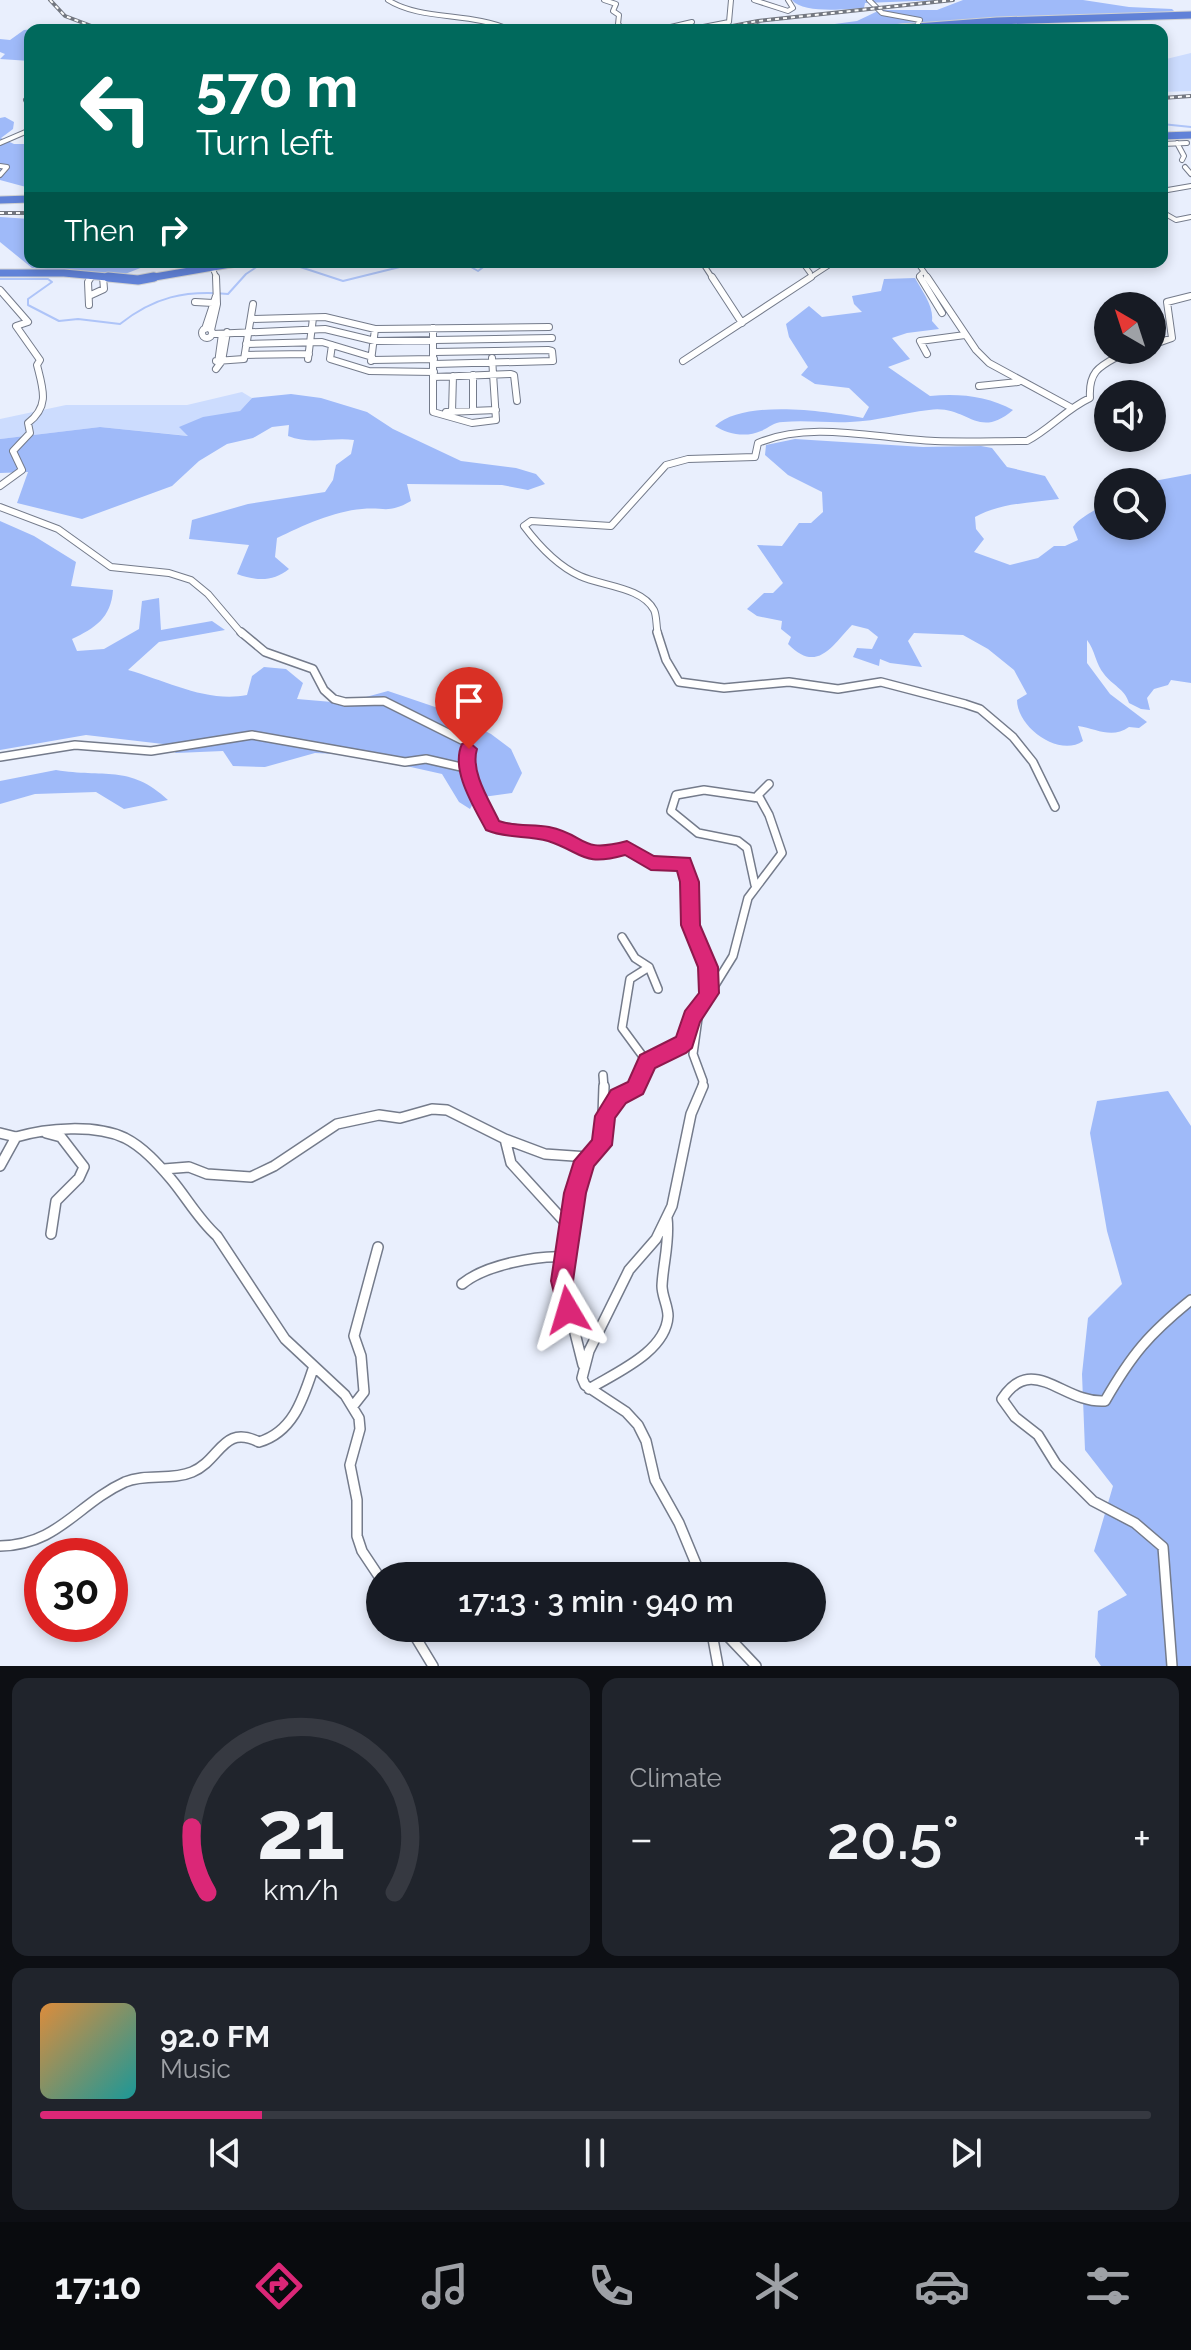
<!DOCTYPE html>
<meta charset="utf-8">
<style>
body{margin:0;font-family:Raleway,sans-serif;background:#20242c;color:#f1f3f6;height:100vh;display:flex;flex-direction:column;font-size:30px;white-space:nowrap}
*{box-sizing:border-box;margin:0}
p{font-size:26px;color:#9ea1a6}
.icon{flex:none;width:44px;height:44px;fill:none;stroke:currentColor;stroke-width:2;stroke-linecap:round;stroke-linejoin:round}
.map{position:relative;height:1666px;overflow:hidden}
.sheet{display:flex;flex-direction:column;gap:12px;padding:12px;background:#0d0f14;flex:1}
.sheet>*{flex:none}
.top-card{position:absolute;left:24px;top:24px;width:1144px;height:244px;border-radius:16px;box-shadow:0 4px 12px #0003;background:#00695c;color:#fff;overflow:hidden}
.needle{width:52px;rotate:321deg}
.buttons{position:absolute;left:1094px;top:292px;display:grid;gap:16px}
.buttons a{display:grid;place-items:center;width:72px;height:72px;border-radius:50%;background:#171b24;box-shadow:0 4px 12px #0003;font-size:40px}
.speed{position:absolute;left:24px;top:1538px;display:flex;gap:16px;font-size:40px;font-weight:700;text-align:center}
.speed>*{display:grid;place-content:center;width:104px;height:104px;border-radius:50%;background:#171b24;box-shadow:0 4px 12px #0003;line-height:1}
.speed .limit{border:12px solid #d22;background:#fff;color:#111}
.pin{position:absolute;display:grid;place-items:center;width:68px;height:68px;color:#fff;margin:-82px -34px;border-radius:50% 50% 50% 0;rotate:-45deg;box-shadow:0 0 8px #0007}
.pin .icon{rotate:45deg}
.me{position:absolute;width:88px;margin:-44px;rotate:353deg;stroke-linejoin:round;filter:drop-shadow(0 0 6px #0008)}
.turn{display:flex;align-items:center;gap:28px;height:168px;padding:0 40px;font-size:36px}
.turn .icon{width:104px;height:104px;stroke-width:2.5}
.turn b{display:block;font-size:56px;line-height:68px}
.then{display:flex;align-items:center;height:76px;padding:0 40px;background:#0003;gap:16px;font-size:30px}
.big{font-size:60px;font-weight:600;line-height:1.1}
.sheet .widget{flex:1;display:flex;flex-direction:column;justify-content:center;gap:12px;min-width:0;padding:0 28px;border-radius:16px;background:#20242c}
.sheet .dial{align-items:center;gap:0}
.dial svg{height:208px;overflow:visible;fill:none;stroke:#363941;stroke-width:7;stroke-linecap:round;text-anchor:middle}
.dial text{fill:#f1f3f6;stroke:none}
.song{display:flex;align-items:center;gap:24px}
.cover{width:96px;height:96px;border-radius:12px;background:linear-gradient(135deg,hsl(30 70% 55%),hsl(180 70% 35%))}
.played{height:8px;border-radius:4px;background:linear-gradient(90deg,#db2777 20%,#363941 20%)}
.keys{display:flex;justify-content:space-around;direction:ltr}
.heat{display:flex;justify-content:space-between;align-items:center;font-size:44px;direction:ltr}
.sheet .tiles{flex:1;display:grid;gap:12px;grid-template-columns:1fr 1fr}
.widget:last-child{grid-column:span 2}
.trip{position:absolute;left:366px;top:1562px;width:460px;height:80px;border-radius:40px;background:#171b24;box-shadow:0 4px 12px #0003;font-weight:600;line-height:80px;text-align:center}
.tabs{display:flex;height:128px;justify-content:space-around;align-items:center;background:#090b0e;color:#9ea1a6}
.tabs .icon{width:56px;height:56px}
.tabs .current{color:#db2777}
.tabs b{font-size:36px;color:#f1f3f6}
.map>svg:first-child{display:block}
</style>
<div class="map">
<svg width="1191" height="1666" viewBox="0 0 1191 1666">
<rect width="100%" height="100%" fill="#e9effd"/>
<path fill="#ccdcfe" d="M1191 53V91L1162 92V60Z
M242 392 252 398 240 411 180 428 190 436 100 427 0 439V419L66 405H187Z"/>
<path fill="#9fbaf9" d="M792 0H941L865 3 864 8C847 9 803 14 792 0Z
M963 0H1083L1129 7 1172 9 1176 13 906 23 850 30H790L857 21 880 10H937Z
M61 26 81 30H30V61L0 59 5 54 0 52V39L10 40 24 30Z
M5 117 14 122 13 129 1 138 14 144H30V183L26 187 0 180V118Z
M0 217 30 219V262H156L125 274 32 268 0 242Z
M915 278C922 291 934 306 932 321L939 329 907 333 892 338 910 359 888 367 930 396C959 393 988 396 1013 410 977 441 967 404 929 410 902 413 878 421 850 422 828 423 805 420 783 422 773 422 769 428 761 431 746 438 727 434 715 426 744 399 826 411 863 418L869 407 849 388 815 384 801 375 808 367 789 337 786 324 809 306 822 317 862 312 854 304 852 296 881 291 884 279Z
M291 394 321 398 367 412 393 429 461 461 516 468 536 474 545 484 528 490 502 485 407 484 411 501C388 514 386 507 362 509 334 511 302 526 277 538L275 557 289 569C273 582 256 581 237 574L249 545 189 539 192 520 248 504 325 492 333 480 336 465 351 454 354 440C331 437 311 445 288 436L289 425 272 427 253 438 227 444 199 461 172 486 82 519 17 503 28 472 0 473V439L100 427 188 436 179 427 203 417 240 411 252 398Z
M795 439 923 447 981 446 992 448 1007 467 1045 476 1059 499C1030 503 1000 503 975 517L976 529 984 539 974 552 1010 565 1038 558 1054 546H1065L1078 540 1073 527C1082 514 1098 512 1108 498V526H1152V482H1149L1191 474V683L1171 680 1168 685 1154 689 1147 698 1150 710 1141 709 1129 703C1125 689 1112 685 1104 674 1096 665 1095 650 1087 640V663L1110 694 1147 722 1139 728 1129 727C1112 739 1097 729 1078 726L1083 741C1059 758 1017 727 1017 700L1027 694 1014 670 988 649 963 635 914 633 908 641 922 667 890 663 880 659 879 666 853 657 857 648 872 649 878 637 868 629 852 625C832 646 817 674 788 644L791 637 781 629 782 621 757 616 747 609 764 593H773L783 583 757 545 782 546 799 523H811L823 512 822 492 788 475 765 455 766 445Z
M0 521 34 536 76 562 71 586 113 590C111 618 95 628 72 639L77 651 104 649 139 629 142 601 159 598 161 630 212 621 225 630 159 642 128 670C167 681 207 703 247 695L252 676 264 667 286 669 303 683 297 699 344 703 388 691 441 709 491 734 511 749 522 773 512 793 476 798 470 809 459 802 442 774 357 755 315 753 265 767 233 766 223 751 176 753 163 744 86 735 0 750Z
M56 770C103 778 130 764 168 800L124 809 96 792 35 794 0 804V781Z
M1168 1091 1191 1126V1666H1101L1095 1657 1098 1611 1127 1595 1094 1551 1113 1486 1085 1450 1082 1374 1088 1318 1122 1284 1107 1231 1090 1133 1097 1101Z"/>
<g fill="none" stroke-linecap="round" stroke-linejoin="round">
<path stroke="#aec4f8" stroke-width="2" d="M1162 124 1191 127
M285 262 343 281 420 262
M470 262 471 267 478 271 490 262
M0 279H48L52 282 28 299V305L59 321 78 319 120 324C154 297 185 290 228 294L246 274 264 262"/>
<defs>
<path id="minor-far3" d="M388 0C421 21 472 12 510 30
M604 0 616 4 613 11 619 15 618 24 621 27
M754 0 788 11 793 8 788 0
M869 0 882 13 920 20 918 24
M604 27 627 30
M658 30 692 22
M688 30 729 22 731 0
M722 30 751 24 770 30
M26 100 30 108
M0 143 30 130
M1177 143 1184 156 1182 160
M1162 144 1187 143
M0 166 7 167 0 175
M1185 167 1191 174
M1162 191 1191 186
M1162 212 1176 220 1191 217
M210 262 217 279
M380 262H388
M702 262 713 279
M802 262 810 273
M917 262 929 279
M103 276V279
M90 279 92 275
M808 279 834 262
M921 279 919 276 923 272"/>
<path id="minor-far2" d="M712 277 742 323
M920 277 942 313
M927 277 976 350 989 363 1070 407
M0 290 28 322 16 326 40 360 37 365C43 389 50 406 28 423L30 433 13 451 22 470 0 486
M91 295 104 289 103 277
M195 302 213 303
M89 305 88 282 91 277
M251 319 325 317 375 329 549 327
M202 333a5 5 0 1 1 10 0a5 5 0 1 1-10 0Z
M433 328V412L472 423 496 420 492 358
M205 329 216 296
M211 330 217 304 216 277
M213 334 325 329 375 341 552 338
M246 344 322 342 372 357
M332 345 330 359 369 371 434 372
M1152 345 1172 338 1167 302 1191 296
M434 352 548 350 552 351 553 361 434 364
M927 354 920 341 965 335
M245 355 309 354
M308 359 313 318
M372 360 434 359
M216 361 244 359 253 304
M371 361 375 329
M683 361 811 277
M218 363 222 334
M216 369 222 361 227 332
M473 375V411
M434 377 511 374 514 375 517 401
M979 386 1018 382
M446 412 496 410
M452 412 453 376
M0 507 58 529 111 567 169 573 191 580 208 594 242 634
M658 634C656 627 657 616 654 610 642 587 602 586 580 576 558 566 539 546 524 526L531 521 611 526 666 465 688 459 755 457 758 443C811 420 878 439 935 441 965 442 996 441 1027 441 1050 429 1066 409 1090 398 1088 366 1105 365 1129 350"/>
<path id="minor-far1" d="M241 632 265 652 313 669 324 690 334 699 345 702 384 701 468 743C464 773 479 799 492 825L549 834 591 852 627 848 651 863H684L690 882V925L708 967 709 993
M657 632 666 660 679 682 724 688 789 682 838 689 881 682 965 704 980 709 1013 737 1033 762 1055 807
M0 757 75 745 151 751 252 735 405 762 426 759 470 769
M755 885 747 848 738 841 698 833 671 811 676 795 704 790 759 798
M622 937 635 958 649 967 630 979 622 1028 647 1062
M649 967 658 989
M603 1075 604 1088
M636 1088 647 1062 682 1045 692 1017 699 1012
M702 1088 703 1081 693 1054 699 1011 733 956 748 898 782 853 769 815 758 795 769 784"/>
<path id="minor" d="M605 1116 618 1097 637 1086
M0 1133 16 1137
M46 1133 61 1137 84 1167 79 1178 56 1201 51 1234
M505 1139 545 1154 588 1157
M0 1166 16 1137C47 1128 95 1124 125 1138 143 1147 158 1164 171 1179 187 1198 198 1219 217 1236L285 1339 345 1395 359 1418 360 1429 350 1465 357 1500V1536L362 1551 380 1578
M164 1169 189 1167 207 1174 251 1177 274 1166 337 1124 379 1115 400 1118 432 1109 447 1110 505 1139 511 1163 572 1230
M462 1284C485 1265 537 1255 566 1257
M583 1365 562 1281 577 1187 585 1161 602 1145 604 1086
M589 1389C615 1373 666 1352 668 1316 668 1306 662 1296 662 1286 663 1263 670 1241 667 1218
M353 1406 364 1392 361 1356 354 1336 378 1247
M0 1546C58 1545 77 1504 125 1482 146 1473 171 1481 192 1472 221 1460 222 1424 259 1442 293 1432 303 1399 313 1369
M701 1576 679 1523 655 1480 646 1441 638 1425 626 1412 585 1385 582 1378 589 1351 629 1270 656 1239 672 1206 691 1114 703 1086
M410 1628 433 1666
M711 1628 718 1666
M720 1628 756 1666
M1172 1666 1163 1547 1135 1523 1093 1501 1056 1464 1038 1435 1015 1417 1002 1399C1033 1352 1063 1404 1105 1401 1132 1354 1149 1334 1191 1300"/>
<path id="highway-far1" d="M876 30 997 21 1191 15
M1162 136 1191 135
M0 200 30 199
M0 273H64L129 279
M143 279 242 262"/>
<path id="highway" d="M108 277 138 280 154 277"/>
</defs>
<use href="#minor-far3" stroke="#747b8b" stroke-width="6"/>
<use href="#minor-far2" stroke="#747b8b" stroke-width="8"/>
<use href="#minor-far1" stroke="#747b8b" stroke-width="10"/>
<use href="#minor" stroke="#747b8b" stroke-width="12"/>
<use href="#highway-far1" stroke="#d1d2d3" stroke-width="9"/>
<use href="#highway" stroke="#d1d2d3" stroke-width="11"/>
<use href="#minor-far3" stroke="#fff" stroke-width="4"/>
<use href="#minor-far2" stroke="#fff" stroke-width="6"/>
<use href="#minor-far1" stroke="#fff" stroke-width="7"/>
<use href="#minor" stroke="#fff" stroke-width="9"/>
<use href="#highway-far1" stroke="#6182d8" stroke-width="7"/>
<use href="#highway" stroke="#6182d8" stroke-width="9"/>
<defs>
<path id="rail" d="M50 0 65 16 102 30
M712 30 758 21 953 0
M1162 98 1191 96
M0 213H30"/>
</defs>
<use href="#rail" stroke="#737780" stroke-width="4"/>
<use href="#rail" stroke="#fcfcfc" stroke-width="2" stroke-dasharray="4" stroke-linecap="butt"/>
<defs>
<path id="minor-bridge" d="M918 24 921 30"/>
</defs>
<use href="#minor-bridge" stroke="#747b8b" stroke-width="6" stroke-linecap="butt"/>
<use href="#minor-bridge" stroke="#fff" stroke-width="4"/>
</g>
<path fill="#db2777" stroke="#8e194d" stroke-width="2" d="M469 742 477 749C470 771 489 800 499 821 515 827 533 824 549 827 588 835 578 854 627 841L654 856 690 858 699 882 700 925 718 967 719 993 700 1022 692 1048 686 1053 655 1068 643 1094 626 1103 615 1118 612 1145 594 1166 586 1193 573 1281 580 1310 577 1317 568 1321 560 1317 551 1281 564 1193 574 1161 592 1140 595 1116 611 1090 628 1082 640 1055 676 1037 685 1011 699 993 698 967 681 925 680 882 677 871 651 870 625 855C582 867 584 853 548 841 527 835 507 839 486 830 474 807 450 770 462 744Z"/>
</svg>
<div class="buttons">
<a><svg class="needle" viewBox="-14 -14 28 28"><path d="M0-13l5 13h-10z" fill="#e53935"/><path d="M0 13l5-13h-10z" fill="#9ea1a6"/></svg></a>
<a><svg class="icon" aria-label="sound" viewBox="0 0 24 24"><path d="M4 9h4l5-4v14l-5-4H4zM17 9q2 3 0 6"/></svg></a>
<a><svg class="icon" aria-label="search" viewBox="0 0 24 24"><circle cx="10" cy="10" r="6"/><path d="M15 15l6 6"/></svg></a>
</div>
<div class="speed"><div class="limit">30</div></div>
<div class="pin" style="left:469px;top:749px;background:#d93025"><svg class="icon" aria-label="arrive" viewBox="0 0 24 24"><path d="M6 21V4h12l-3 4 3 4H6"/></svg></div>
<svg class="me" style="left:568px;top:1310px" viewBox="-20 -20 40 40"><path d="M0-17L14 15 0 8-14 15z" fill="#db2777" stroke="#fff" stroke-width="4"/></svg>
<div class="trip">17:13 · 3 min · 940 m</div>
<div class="top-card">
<div class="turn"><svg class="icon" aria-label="left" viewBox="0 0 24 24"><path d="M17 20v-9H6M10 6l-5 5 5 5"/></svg><div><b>570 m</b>Turn left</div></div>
<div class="then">Then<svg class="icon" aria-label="right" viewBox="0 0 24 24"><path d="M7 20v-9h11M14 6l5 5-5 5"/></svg></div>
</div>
</div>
<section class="sheet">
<div class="tiles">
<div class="widget dial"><svg viewBox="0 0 100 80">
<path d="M14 69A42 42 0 1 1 86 69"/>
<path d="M14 69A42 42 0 0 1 8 44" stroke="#db2777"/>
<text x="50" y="56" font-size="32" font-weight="700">21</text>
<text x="50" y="72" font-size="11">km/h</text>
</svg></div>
<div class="widget"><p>Climate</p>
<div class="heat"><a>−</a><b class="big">20.5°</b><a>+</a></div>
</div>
<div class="widget">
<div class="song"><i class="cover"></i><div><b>92.0 FM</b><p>Music</p></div></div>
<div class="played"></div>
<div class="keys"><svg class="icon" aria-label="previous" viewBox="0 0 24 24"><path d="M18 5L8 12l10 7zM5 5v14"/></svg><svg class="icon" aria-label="pause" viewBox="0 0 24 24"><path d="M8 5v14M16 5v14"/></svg><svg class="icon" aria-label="next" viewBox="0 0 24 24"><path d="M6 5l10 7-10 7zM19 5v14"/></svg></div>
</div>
</div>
</section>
<nav class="tabs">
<b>17:10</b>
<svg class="icon current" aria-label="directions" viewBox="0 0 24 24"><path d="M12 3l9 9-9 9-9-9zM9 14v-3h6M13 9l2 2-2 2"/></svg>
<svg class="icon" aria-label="music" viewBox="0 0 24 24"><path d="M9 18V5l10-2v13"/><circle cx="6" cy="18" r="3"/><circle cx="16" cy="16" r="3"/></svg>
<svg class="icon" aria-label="phone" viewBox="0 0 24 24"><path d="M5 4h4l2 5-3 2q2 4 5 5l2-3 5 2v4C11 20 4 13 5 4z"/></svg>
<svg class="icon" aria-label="climate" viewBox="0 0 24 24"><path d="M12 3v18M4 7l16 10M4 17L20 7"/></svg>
<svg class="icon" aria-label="car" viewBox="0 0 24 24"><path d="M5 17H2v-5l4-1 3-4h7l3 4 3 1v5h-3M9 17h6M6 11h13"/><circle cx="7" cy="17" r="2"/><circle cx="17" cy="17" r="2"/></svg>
<svg class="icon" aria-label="filters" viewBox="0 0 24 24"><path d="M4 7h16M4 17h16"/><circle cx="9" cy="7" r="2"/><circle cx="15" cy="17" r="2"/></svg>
</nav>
